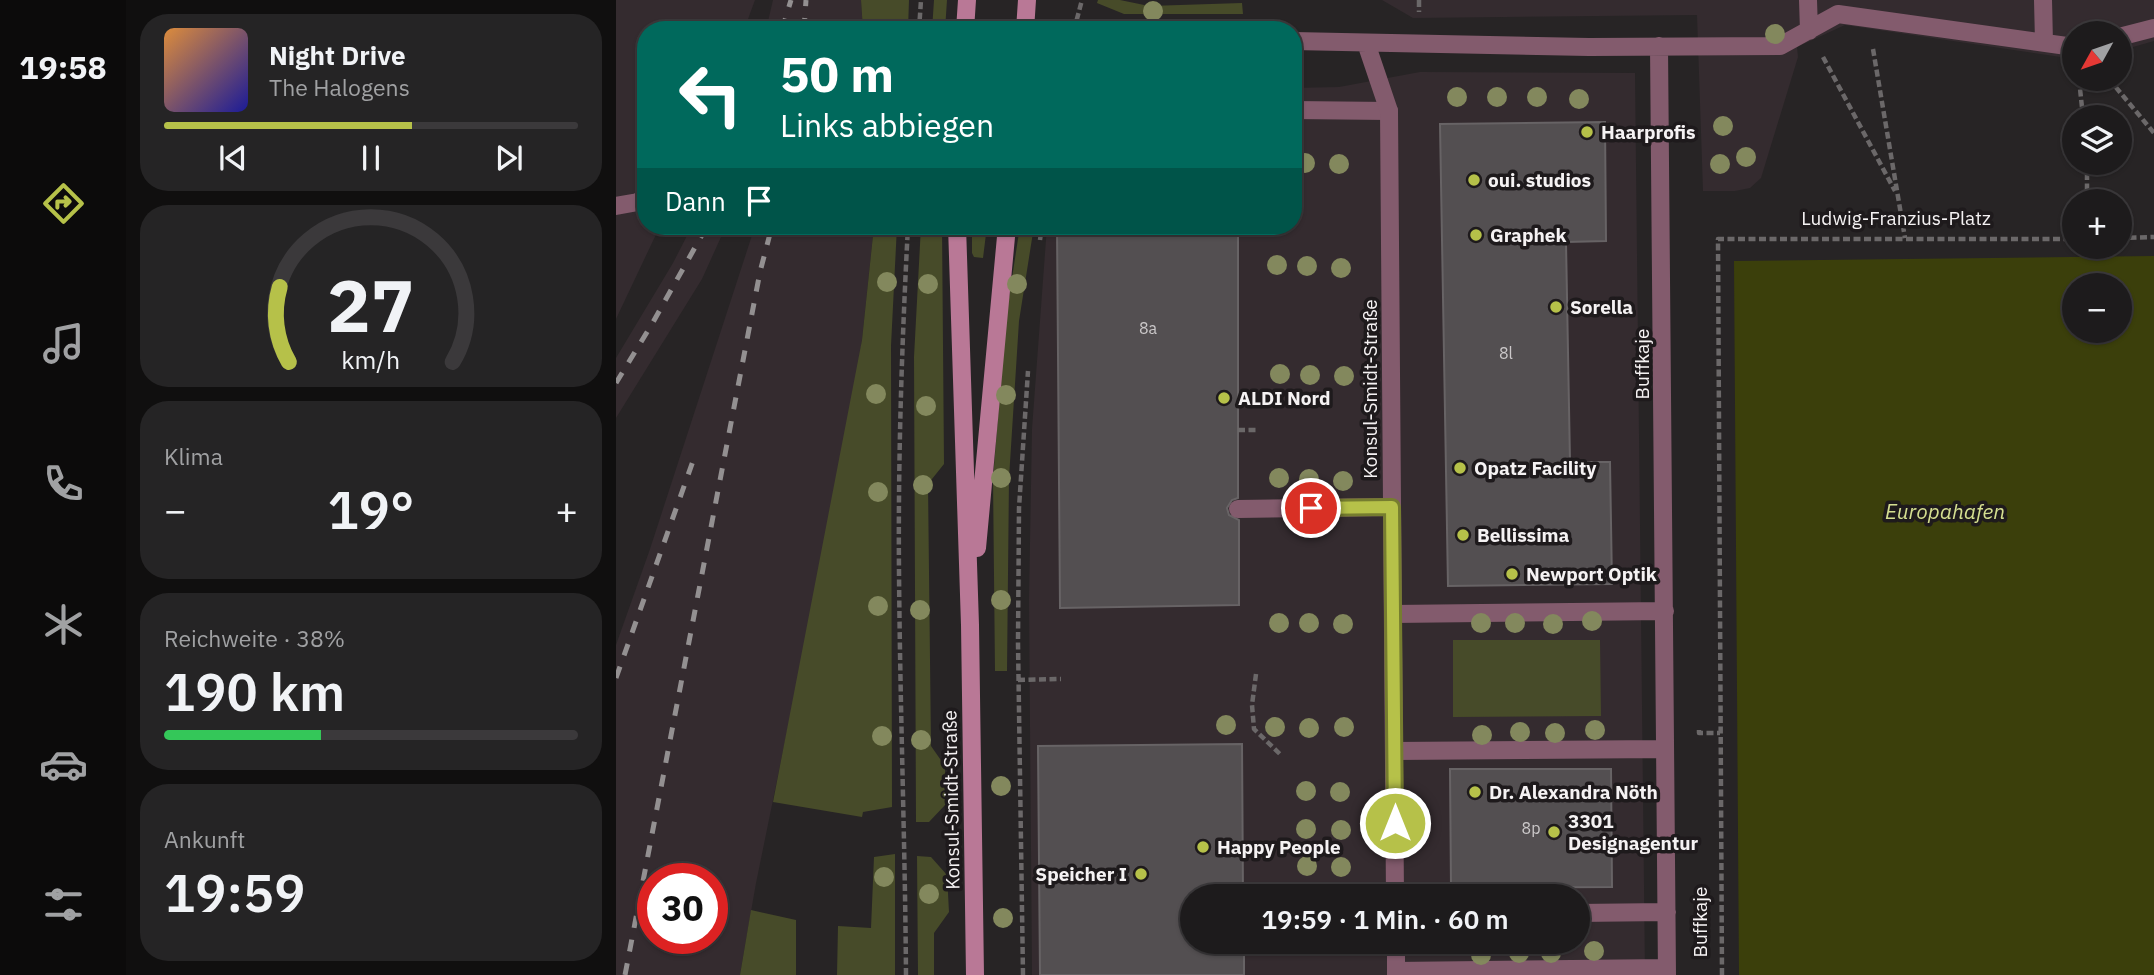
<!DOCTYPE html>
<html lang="de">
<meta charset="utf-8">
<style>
body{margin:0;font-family:"IBM Plex Sans",sans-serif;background:#252425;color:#f1f3f6;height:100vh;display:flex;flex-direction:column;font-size:26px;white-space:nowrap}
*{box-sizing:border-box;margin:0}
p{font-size:23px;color:#a0a1a3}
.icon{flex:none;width:38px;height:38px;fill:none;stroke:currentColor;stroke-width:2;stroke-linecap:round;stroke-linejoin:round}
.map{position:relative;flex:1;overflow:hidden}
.details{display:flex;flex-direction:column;gap:14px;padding:14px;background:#100f0f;width:490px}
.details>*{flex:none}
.hud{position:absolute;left:21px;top:21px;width:665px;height:214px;border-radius:28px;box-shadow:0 2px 5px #0004,0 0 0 2px #3b393b;background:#00695c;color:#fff;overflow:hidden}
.needle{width:46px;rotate:230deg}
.tools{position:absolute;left:1446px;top:21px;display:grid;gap:14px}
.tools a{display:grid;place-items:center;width:70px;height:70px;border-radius:50%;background:#1d1b1c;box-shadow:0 2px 5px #0004,0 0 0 2px #3b393b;font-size:35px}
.speed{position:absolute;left:21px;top:863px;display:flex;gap:14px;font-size:35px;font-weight:700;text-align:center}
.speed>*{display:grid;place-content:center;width:91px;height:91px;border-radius:50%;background:#1d1b1c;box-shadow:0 2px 5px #0004,0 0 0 2px #3b393b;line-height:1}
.speed .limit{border:10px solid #d22;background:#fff;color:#111}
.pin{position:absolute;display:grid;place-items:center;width:60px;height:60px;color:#fff;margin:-30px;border:4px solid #fff;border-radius:50%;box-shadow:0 2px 7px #0007}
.me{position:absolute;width:77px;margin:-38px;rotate:0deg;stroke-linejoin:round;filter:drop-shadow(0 0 5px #0008)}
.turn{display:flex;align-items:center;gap:24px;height:147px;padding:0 28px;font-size:32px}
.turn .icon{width:91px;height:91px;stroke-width:2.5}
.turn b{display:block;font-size:49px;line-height:60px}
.then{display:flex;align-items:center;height:66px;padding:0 28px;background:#0003;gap:14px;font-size:26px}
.big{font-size:52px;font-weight:600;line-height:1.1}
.details .widget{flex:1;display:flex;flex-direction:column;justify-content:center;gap:10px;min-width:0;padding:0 24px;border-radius:28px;background:#252425}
.details .dial{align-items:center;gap:0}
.dial svg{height:182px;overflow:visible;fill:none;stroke:#3b393b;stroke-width:7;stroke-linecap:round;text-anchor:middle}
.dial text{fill:#f1f3f6;stroke:none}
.song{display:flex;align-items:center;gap:21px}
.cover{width:84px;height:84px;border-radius:10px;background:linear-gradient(135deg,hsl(30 70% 55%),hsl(240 70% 35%))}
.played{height:7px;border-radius:4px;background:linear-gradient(90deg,#b6c149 60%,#3b393b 60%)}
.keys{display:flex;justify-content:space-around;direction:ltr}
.heat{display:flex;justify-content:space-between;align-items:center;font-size:38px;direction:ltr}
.charge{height:10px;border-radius:5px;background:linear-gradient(90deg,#34c759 38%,#3b393b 0)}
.trip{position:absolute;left:564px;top:884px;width:410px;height:70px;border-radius:35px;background:#1d1b1c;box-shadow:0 2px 5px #0004,0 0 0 2px #3b393b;font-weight:600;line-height:70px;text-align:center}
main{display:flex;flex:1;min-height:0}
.menu{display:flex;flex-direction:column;width:126px;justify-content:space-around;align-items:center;background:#0c0b0b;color:#a0a1a3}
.menu .icon{width:49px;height:49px}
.menu .active{color:#b6c149}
.menu b{font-size:32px;color:#f1f3f6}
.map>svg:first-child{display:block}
</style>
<main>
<nav class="menu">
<b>19:58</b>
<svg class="icon active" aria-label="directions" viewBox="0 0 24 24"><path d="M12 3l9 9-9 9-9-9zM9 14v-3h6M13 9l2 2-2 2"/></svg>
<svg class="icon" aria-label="music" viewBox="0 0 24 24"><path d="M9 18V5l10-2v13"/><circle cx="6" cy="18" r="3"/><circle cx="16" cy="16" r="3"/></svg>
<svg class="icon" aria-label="phone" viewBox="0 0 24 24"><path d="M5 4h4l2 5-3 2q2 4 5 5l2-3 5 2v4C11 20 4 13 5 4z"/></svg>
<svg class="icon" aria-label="climate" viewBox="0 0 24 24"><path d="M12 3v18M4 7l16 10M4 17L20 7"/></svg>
<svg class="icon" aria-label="car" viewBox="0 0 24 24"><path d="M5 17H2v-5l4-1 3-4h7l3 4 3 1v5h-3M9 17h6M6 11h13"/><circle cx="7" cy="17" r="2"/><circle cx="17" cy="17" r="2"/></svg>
<svg class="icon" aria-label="filters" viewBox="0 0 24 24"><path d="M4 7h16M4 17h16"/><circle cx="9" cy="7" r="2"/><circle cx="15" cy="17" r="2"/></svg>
</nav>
<section class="details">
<div class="widget">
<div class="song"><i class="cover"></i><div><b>Night Drive</b><p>The Halogens</p></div></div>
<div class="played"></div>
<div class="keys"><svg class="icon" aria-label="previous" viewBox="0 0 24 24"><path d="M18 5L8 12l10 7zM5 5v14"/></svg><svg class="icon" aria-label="pause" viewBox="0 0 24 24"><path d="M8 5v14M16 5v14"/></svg><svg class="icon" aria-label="next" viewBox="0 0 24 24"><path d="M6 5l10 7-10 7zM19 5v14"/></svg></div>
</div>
<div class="widget dial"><svg viewBox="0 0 100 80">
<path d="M14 69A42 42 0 1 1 86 69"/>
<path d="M14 69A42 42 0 0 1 10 36" stroke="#b6c149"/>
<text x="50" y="56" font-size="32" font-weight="700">27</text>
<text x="50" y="72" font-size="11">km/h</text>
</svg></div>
<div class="widget"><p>Klima</p>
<div class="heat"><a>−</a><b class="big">19°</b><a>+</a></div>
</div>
<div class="widget"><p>Reichweite · 38%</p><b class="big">190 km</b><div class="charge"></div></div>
<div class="widget"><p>Ankunft</p><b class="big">19:59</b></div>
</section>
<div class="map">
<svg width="1538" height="975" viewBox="0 0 1538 975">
<rect width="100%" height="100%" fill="#272425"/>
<path fill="#342b2f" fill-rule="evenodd" d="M0 0H139L128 30H30V226H44L0 319Z
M157 0H245L247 30H150Z
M766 0H1538V41L1503 51V33H1458V59L1229 25 1181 47 1182 57 1145 178 1134 188 1119 191H1087L1081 15 797 18Z
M804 72 1019 73 1029 975H416L413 600 416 429 431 226H677V88L723 87ZM576 896H961V942H576Z
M76 226H110L86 279 0 418V358L57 263Z
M139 226H258L246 340 234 424 140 883 124 975H0V645L34 549ZM37 878H96V938H37Z"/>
<path fill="#474b29" d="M245 0H293L292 30H247Z
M318 0H331L329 30H316Z
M482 0H504L533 6 626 3 627 14H508L481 3Z
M258 226H281L275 346 276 807 247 812 246 817 157 802 246 340Z
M305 226H326L328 464 312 484 315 746 329 766 330 804 313 822H300L298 357Z
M356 226H371L367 258 358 257 356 253Z
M404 226H418L403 321 393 478 391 671H379L377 479 390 317Z
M837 640H984L985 716 837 717Z
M279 854V975H221L222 926 255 928 258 857Z
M301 856 315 857 331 875 333 912 318 933V975H302Z
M135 910 180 920V975H124Z"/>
<path fill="#3b3f0b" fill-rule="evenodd" d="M1538 256V975H1123L1118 261ZM1458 285H1503V331H1458Z"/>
<path fill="#534f51" stroke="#676365" stroke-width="2" d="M989 122 990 241 950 242 954 462H994L996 584 832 586 824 124Z
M441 226H622V498L616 500 611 508 613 515 623 520V605L444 608Z
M626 744 627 896H576V942H628V975H424L422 746Z
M834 769H995L996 887 835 888Z"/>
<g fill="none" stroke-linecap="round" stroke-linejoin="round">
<path stroke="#6b6869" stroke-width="4.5" stroke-dasharray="7 3.5" stroke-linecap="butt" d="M803 0V12
M303 30 305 0
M458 30 466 0
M1257 49 1289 238
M1207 57 1279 191
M1463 79 1467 117
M1493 79 1538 133
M1471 201V163
M1503 238 1538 237
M424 240 426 226
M622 430H640
M640 674 636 705 638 729 666 756
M402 680 445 679
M1083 730V733H1104
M290 975C289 840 284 706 283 571 282 456 286 341 292 226
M407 975 402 643 403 508 412 371
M1106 975 1102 239H1458"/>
<path stroke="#835b6d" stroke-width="18" d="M677 110 773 111
M0 206 22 202 30 196
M622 509 776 507"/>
<path stroke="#835b6d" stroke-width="18" d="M1192 0 1193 31
M1427 0 1428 42
M1503 37 1538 28
M677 41 973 47 1164 46 1222 14 1458 47
M750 43 773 111 779 896
M1043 46 1051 975
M777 614 1049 611
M778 751 1049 749
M961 913 1051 912
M780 942V975
M780 971 1051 968"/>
<path stroke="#b97896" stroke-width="18" d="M349 30 351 0
M409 30 411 0
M341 226 354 625 359 975
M361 548 391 226"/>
<path stroke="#939091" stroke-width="5" stroke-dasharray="12 12" stroke-linecap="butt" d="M166 30 175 0
M188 30 190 0
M0 383 36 324 91 226
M0 678 77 461
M9 975 144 272 156 226"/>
</g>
<g fill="#83885d">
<circle cx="537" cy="11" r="10"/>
<circle cx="1159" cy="34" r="10"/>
<circle cx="841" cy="97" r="10"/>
<circle cx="881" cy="97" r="10"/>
<circle cx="921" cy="97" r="10"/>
<circle cx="963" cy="99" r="10"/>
<circle cx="1107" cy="126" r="10"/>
<circle cx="1130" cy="157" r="10"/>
<circle cx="689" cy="163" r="10"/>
<circle cx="723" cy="164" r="10"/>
<circle cx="1104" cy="164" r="10"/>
<circle cx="661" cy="265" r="10"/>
<circle cx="691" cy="266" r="10"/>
<circle cx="725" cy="268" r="10"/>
<circle cx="271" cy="282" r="10"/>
<circle cx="312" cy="284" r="10"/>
<circle cx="401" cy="284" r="10"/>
<circle cx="664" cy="374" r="10"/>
<circle cx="694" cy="375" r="10"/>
<circle cx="728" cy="376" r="10"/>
<circle cx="260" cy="394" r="10"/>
<circle cx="390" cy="395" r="10"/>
<circle cx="310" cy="406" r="10"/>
<circle cx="385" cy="478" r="10"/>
<circle cx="663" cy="478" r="10"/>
<circle cx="693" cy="479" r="10"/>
<circle cx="727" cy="481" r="10"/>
<circle cx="307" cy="485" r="10"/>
<circle cx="262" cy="492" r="10"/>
<circle cx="385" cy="600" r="10"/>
<circle cx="262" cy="606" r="10"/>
<circle cx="304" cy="610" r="10"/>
<circle cx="976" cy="621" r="10"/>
<circle cx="663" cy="623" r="10"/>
<circle cx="693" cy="623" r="10"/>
<circle cx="865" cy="623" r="10"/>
<circle cx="899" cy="623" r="10"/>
<circle cx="727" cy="624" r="10"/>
<circle cx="937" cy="624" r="10"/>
<circle cx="610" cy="725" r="10"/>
<circle cx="659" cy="727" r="10"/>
<circle cx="728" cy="727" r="10"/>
<circle cx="693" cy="728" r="10"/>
<circle cx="979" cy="730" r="10"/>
<circle cx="904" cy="732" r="10"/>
<circle cx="939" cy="733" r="10"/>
<circle cx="866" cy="735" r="10"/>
<circle cx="266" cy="736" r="10"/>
<circle cx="305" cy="740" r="10"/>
<circle cx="385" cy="786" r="10"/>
<circle cx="690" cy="791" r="10"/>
<circle cx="724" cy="792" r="10"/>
<circle cx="690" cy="829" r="10"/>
<circle cx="725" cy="830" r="10"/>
<circle cx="691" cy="866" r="10"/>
<circle cx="725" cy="867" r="10"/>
<circle cx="268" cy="877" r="10"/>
<circle cx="313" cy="894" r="10"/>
<circle cx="387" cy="918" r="10"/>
<circle cx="978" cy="951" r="10"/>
<circle cx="903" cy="953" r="10"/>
<circle cx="935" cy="953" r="10"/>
<circle cx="865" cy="955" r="10"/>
</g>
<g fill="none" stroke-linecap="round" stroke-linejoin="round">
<defs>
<path id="route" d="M695 508 776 507 779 823"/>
</defs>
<use href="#route" stroke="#767d2f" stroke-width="18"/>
<use href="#route" stroke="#b6c149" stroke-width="12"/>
</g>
<g fill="#b6c149" stroke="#1e1a1c" stroke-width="2.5">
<circle cx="971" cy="132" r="7"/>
<circle cx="858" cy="180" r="7"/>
<circle cx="860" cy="235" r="7"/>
<circle cx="940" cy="307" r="7"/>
<circle cx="608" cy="398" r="7"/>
<circle cx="844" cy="468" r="7"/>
<circle cx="847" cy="535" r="7"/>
<circle cx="896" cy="574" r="7"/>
<circle cx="859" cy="792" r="7"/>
<circle cx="938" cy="832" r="7"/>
<circle cx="587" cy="847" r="7"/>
<circle cx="525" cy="874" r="7"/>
</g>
<g text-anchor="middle" stroke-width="7" stroke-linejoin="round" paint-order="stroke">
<g font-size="16" fill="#ccc9ca">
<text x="532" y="334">8a</text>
<text x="890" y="359">8l</text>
<text x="915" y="834">8p</text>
</g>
<g font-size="19" font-weight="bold" fill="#f5f2f3" stroke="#1e1a1c" text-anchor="start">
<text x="985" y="139">Haarprofis</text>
<text x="872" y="187">oui. studios</text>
<text x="874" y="242">Graphek</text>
<text x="954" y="314">Sorella</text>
<text x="622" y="405">ALDI Nord</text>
<text x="858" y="475">Opatz Facility</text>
<text x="861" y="542">Bellissima</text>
<text x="910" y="581">Newport Optik</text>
<text x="873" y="799">Dr. Alexandra Nöth</text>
<text x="952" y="828">3301<tspan x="952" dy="22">Designagentur</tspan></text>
<text x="601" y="854">Happy People</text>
<text x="511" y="881" text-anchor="end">Speicher I</text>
</g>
<g font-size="19" fill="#f5f2f3" stroke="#1e1a1c">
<text x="1280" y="225">Ludwig-Franzius-Platz</text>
<text transform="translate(1026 364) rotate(-90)" y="7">Buffkaje</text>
<text transform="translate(754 389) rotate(-90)" y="7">Konsul-Smidt-Straße</text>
<text transform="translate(335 800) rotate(-91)" y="7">Konsul-Smidt-Straße</text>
<text transform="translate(1084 922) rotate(-90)" y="7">Buffkaje</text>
</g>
<g font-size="21" font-style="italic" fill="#d5df90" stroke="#1e1a1c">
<text x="1329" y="519">Europahafen</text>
</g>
</g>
</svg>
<div class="tools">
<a><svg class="needle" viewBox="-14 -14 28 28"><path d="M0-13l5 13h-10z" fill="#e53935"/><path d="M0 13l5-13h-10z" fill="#a0a1a3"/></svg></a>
<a><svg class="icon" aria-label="layers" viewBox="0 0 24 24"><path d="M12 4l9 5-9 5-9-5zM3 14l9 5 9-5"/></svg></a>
<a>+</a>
<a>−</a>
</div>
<div class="speed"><div class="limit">30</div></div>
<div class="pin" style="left:695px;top:508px;background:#d93025"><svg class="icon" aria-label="arrive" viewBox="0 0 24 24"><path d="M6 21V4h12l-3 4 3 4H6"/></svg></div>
<svg class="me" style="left:779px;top:823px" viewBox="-20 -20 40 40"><circle r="17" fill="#b6c149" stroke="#fff" stroke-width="3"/><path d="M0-11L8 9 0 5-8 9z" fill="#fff"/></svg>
<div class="trip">19:59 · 1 Min. · 60 m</div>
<div class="hud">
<div class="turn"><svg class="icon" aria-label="left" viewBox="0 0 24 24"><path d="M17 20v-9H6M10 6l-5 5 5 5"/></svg><div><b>50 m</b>Links abbiegen</div></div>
<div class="then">Dann<svg class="icon" aria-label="arrive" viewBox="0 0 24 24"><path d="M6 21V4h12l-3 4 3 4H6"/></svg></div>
</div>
</div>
</main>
